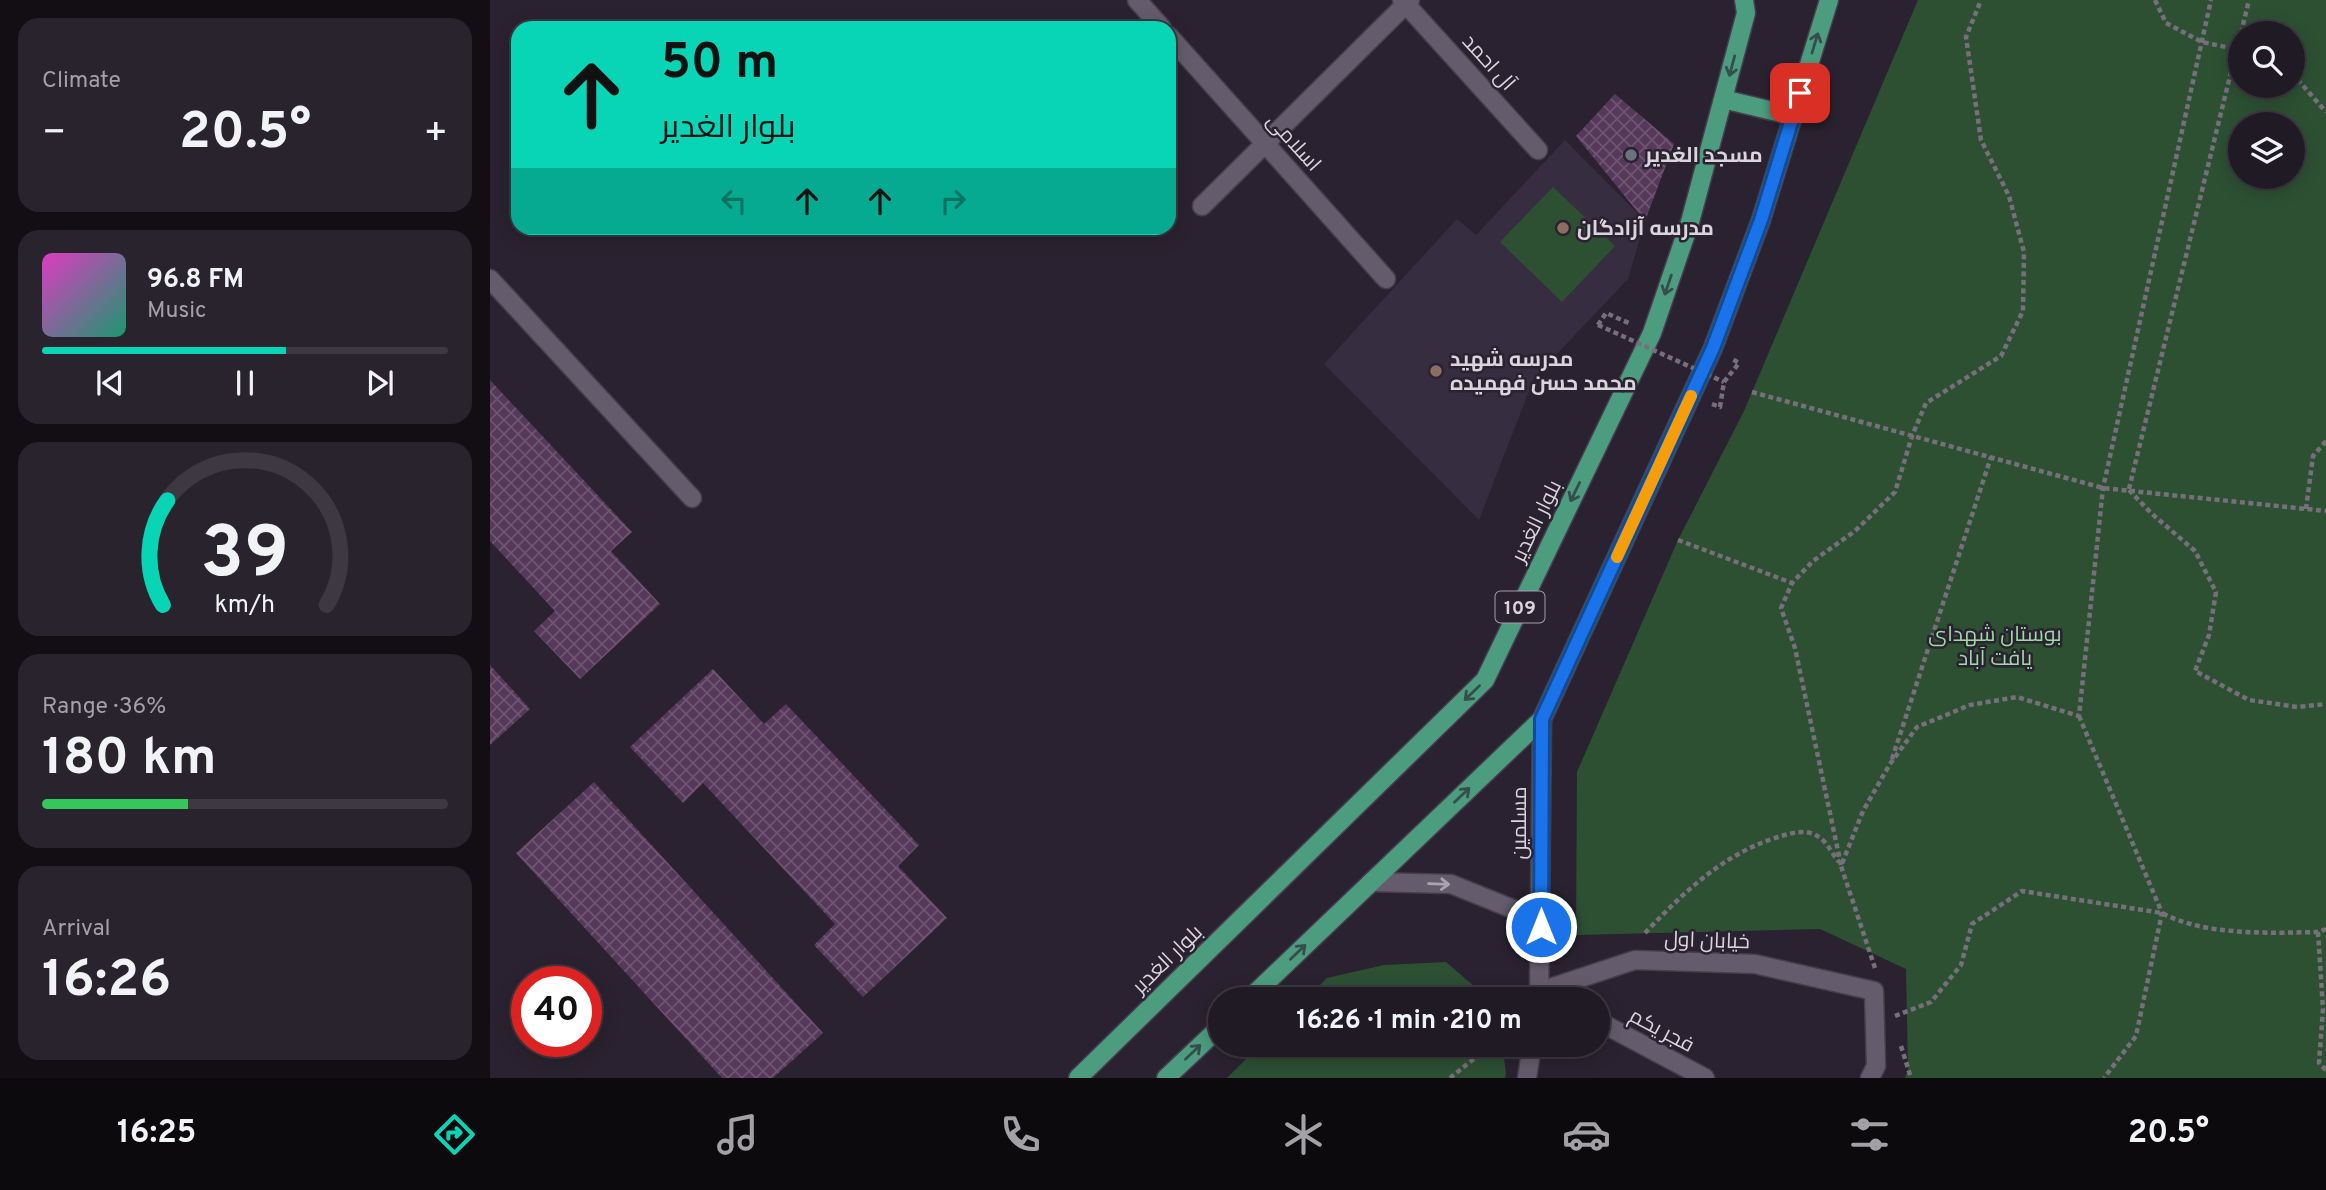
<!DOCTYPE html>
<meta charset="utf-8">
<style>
body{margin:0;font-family:Overpass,Cairo,sans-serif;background:#28232c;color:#f1f3f6;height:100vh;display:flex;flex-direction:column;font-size:26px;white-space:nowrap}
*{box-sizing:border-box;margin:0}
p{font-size:23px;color:#a2a1a6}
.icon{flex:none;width:38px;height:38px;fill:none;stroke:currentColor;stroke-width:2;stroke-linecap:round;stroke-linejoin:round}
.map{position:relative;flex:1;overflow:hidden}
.details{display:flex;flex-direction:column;gap:18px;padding:18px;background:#120e14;width:490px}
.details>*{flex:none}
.guide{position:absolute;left:21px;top:21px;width:665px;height:214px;border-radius:21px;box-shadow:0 4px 18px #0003,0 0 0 2px #3d3841;background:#07d5b6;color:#111;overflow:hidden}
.controls{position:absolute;left:1738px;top:21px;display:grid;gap:14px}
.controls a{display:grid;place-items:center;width:77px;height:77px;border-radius:50%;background:#201a24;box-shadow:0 4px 18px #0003,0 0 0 2px #3d3841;font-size:35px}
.speed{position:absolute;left:21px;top:966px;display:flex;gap:14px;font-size:35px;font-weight:700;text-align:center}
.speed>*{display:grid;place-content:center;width:91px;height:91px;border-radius:50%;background:#201a24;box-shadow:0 4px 18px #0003,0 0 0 2px #3d3841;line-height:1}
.speed .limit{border:10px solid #d22;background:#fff;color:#111}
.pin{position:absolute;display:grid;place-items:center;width:60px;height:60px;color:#fff;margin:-30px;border-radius:14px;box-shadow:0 4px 10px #0006}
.me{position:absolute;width:77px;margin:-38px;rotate:0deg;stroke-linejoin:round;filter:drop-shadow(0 0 5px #0008)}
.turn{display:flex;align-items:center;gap:24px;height:147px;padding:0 35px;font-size:32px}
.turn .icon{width:91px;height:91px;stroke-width:2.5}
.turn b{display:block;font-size:49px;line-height:60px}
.lanes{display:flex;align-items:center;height:66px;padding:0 35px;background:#0003;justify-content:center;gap:35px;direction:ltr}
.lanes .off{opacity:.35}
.big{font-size:52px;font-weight:700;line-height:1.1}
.details .widget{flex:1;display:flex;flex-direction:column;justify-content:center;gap:10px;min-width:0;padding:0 24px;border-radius:21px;background:#28232c}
.details .dial{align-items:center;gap:0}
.dial svg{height:182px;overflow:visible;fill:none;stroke:#3d3841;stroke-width:7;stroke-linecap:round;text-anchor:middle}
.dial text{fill:#f1f3f6;stroke:none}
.song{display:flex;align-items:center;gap:21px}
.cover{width:84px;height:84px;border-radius:10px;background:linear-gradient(135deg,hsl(310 70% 55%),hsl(160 70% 35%))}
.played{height:7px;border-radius:4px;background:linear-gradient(90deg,#07d5b6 60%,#3d3841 60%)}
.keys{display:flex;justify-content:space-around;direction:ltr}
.heat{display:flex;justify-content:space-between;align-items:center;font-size:38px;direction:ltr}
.charge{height:10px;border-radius:5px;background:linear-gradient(90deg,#34c759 36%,#3d3841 0)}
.trip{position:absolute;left:718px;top:987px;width:402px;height:70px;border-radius:35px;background:#201a24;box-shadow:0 4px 18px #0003,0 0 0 2px #3d3841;font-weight:700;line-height:70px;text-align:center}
.tabs{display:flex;height:112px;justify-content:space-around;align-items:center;background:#0d0a0e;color:#a2a1a6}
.tabs .icon{width:49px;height:49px}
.tabs .selected{color:#07d5b6}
.tabs b{font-size:32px;color:#f1f3f6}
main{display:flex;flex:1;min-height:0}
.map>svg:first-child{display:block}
</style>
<main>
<section class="details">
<div class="widget"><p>Climate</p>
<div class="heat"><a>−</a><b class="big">20.5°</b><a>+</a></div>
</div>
<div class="widget">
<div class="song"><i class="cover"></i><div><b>96.8 FM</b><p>Music</p></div></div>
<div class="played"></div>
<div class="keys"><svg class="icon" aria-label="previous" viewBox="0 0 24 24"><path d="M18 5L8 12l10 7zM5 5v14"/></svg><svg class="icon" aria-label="pause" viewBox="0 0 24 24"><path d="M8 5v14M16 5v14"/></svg><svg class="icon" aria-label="next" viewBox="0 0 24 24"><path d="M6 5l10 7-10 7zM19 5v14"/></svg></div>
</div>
<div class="widget dial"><svg viewBox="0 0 100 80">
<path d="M14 69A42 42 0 1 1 86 69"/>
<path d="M14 69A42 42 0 0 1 16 23" stroke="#07d5b6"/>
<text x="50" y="56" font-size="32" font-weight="700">39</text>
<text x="50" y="72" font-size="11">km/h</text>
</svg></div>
<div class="widget"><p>Range · 36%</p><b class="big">180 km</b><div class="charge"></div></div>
<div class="widget"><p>Arrival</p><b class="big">16:26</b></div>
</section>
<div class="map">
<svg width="1836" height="1078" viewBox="0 0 1836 1078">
<defs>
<pattern id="building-cross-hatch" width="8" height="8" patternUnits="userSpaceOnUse" patternTransform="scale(1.75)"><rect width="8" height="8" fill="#56395a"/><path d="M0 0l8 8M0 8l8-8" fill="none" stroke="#6e5571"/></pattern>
</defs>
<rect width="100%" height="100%" fill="#2a2230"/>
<path fill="#372d40" d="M1075 140 1155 221 1138 279 1044 378 989 520 834 364 967 219 986 235Z"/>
<path fill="#2d5033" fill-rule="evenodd" d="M1428 0H1836V1078H1415L1418 1070 1416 969 1330 929 1086 935 1087 772 1188 540 1254 411ZM1802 33V86H1750V33ZM1750 124H1802V177H1750Z
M1063 187 1125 246 1072 302 1010 242Z
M956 962 999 999H816L837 978 894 965Z
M770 1045H1012L1016 1073 1015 1078H737Z"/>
<path fill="url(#building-cross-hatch)" d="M1125 94 1184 144 1155 221 1086 136Z
M0 380 142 532 121 551 170 604 90 679 44 631 65 611 0 541Z
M0 665 40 709 0 745Z
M223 669 274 724 296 704 429 845 408 866 457 918 373 997 324 945 345 924 213 783 193 803 140 747Z
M104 782 333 1033 283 1078H232L26 853Z"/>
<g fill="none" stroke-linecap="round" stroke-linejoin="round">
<defs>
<path id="minor" d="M647 0 672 28
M912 0 1048 150
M679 36 896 279
M712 206 920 0
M0 279 202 498
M1051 991 1145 960 1265 964 1384 991 1386 1066 1380 1078
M1108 1021 1215 1078"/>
<path id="tertiary" d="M881 882 961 884 1023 909 1051 927
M1049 999 1052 719
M1037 1078 1042 1045"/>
<path id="primary" d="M1233 99 1303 116
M759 999 1052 719 1223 348 1271 220 1339 0
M588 1078 995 680 1162 333 1200 222 1256 13 1254 0
M676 1078 730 1027"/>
</defs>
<use href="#minor" stroke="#463f4b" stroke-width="21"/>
<use href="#tertiary" stroke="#463f4b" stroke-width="21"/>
<use href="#primary" stroke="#463f4b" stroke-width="21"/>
<path stroke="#77707c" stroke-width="4.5" stroke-dasharray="5 3.5" stroke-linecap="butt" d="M1665 0 1676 23 1712 42 1750 50
M1751 33 1759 0
M1802 73 1836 112
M1108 325 1116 313 1141 324
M1262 392 1613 488 1836 511
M1222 404 1230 407 1234 382 1249 363 1242 359
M1639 489 1750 35
M1639 490 1661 513 1705 551 1726 592 1719 635 1705 671 1759 700 1807 707 1836 704
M1816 509 1823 456 1836 441
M1188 540 1302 583
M1589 716 1672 913 1646 1036 1614 1078
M1402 759 1501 457
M1351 865 1305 648 1291 608 1302 583 1323 561 1365 531 1405 492 1422 436 1436 403 1511 356 1533 311 1534 252 1519 196 1491 140 1476 37 1491 0
M1828 932 1833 1009 1829 1063 1836 1070
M1155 933C1194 892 1233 854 1288 837 1302 833 1316 828 1329 837 1337 842 1343 855 1349 862
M1385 968 1351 866 1373 811 1400 764 1427 727 1480 705 1527 697 1589 716 1613 488 1721 0
M1405 1016 1441 1002 1471 965 1482 924 1532 891 1672 913C1715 936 1781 933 1828 932L1836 929
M1411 1046 1421 1078
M960 1078 1001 1045"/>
<use href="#minor" stroke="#645c6c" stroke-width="18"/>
<use href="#tertiary" stroke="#645c6c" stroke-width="18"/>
<use href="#primary" stroke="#4c9d80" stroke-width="18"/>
<path stroke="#77707c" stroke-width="4.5" stroke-dasharray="5 3.5" stroke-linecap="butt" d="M1108 325 1234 382"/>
</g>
<defs><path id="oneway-shaft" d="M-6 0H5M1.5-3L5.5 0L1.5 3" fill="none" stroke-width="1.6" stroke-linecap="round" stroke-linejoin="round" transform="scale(1.75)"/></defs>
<g stroke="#364d4c">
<use href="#oneway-shaft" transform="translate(1325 43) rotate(-73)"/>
<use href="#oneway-shaft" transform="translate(1242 66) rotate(105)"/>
<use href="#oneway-shaft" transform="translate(1178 285) rotate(109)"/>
<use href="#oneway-shaft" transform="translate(1085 492) rotate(116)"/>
<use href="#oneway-shaft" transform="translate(982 693) rotate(136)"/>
<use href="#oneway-shaft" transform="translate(972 795) rotate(-44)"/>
<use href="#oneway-shaft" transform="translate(808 952) rotate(-44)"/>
<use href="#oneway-shaft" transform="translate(703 1052) rotate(-44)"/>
</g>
<use stroke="#aaa4b0" href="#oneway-shaft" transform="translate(949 884) rotate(2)"/>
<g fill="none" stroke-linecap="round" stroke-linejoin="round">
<defs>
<path id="route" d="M1051 927 1052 719 1223 348 1271 220 1310 93"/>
</defs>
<use href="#route" stroke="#114b97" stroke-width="18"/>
<use href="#route" stroke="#1a73e8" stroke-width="12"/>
<path stroke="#f59e0b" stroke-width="12" d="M1127 557 1201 396"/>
</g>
<circle fill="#6b7280" stroke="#2a2230" stroke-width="2.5" cx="1141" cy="155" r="7"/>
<g fill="#8d6e63" stroke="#2a2230" stroke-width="2.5">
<circle cx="1073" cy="228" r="7"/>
<circle cx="946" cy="371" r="7"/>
</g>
<g text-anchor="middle" stroke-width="5" stroke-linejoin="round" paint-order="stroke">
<rect fill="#2a2230" stroke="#a49fa9" stroke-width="2" x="1005.5" y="591.5" width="49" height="31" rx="5"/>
<g font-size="19" font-weight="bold" fill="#d9d4dd">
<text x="1030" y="614">109</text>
</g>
<g font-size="21" fill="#d9d4dd" stroke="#2a2230">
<text transform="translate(999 62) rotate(48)" y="7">آل احمد</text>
<text transform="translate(804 142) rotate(48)" y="7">اسلامی</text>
<text transform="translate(1046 521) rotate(-64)" y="7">بلوار الغدیر</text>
<text transform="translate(1029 823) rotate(-90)" y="7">مسلمین</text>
<text transform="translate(1217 940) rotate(2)" y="7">خیابان اول</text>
<text transform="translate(677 959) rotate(-44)" y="7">بلوار الغدیر</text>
<text transform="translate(1172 1030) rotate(28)" y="7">فجر یکم</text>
</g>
<g font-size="21" font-weight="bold" fill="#d9d4dd" stroke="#2a2230" text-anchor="start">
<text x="1155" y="162">مسجد الغدیر</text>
<text x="1087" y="235">مدرسه آزادگان</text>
<text x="960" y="366">مدرسه شهید<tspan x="960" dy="24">محمد حسن فهمیده</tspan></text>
</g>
<g font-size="21" fill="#9ddaa5" stroke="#2a2230">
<text x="1505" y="641">بوستان شهدای<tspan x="1505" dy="24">یافت آباد</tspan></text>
</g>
</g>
</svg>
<div class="controls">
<a><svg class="icon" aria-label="search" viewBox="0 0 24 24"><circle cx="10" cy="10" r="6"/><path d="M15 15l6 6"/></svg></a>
<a><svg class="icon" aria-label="layers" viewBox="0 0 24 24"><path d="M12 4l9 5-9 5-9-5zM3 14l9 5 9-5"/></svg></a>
</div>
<div class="speed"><div class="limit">40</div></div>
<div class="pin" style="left:1310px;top:93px;background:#d93025"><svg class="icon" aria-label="arrive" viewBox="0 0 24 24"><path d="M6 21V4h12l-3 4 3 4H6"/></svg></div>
<svg class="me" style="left:1051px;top:927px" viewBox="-20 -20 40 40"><circle r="17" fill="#1a73e8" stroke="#fff" stroke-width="3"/><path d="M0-11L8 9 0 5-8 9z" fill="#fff"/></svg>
<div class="trip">16:26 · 1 min · 210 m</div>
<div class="guide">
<div class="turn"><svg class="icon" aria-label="ahead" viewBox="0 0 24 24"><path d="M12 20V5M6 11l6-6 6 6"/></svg><div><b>50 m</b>بلوار الغدیر</div></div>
<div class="lanes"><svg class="icon off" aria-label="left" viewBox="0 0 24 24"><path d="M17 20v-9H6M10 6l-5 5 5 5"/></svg><svg class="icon" aria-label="ahead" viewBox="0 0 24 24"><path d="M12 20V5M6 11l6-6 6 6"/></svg><svg class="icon" aria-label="ahead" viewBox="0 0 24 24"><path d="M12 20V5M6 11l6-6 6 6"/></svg><svg class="icon off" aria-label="right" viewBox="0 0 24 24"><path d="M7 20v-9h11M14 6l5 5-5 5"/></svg></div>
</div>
</div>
</main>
<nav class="tabs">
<b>16:25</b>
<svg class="icon selected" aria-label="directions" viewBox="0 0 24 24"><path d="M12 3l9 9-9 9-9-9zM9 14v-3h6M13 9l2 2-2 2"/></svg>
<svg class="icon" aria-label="music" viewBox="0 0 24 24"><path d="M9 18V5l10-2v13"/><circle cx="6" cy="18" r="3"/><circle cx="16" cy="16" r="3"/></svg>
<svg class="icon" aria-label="phone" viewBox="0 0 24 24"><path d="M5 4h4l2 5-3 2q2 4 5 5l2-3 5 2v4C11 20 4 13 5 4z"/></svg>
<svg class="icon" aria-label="climate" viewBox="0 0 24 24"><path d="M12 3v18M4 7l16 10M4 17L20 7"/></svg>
<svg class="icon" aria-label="car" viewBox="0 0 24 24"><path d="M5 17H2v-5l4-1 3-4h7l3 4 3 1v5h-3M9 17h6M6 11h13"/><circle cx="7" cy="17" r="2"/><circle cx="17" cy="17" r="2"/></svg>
<svg class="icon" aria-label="filters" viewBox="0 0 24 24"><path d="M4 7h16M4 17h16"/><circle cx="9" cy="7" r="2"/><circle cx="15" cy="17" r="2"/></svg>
<b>20.5°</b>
</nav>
